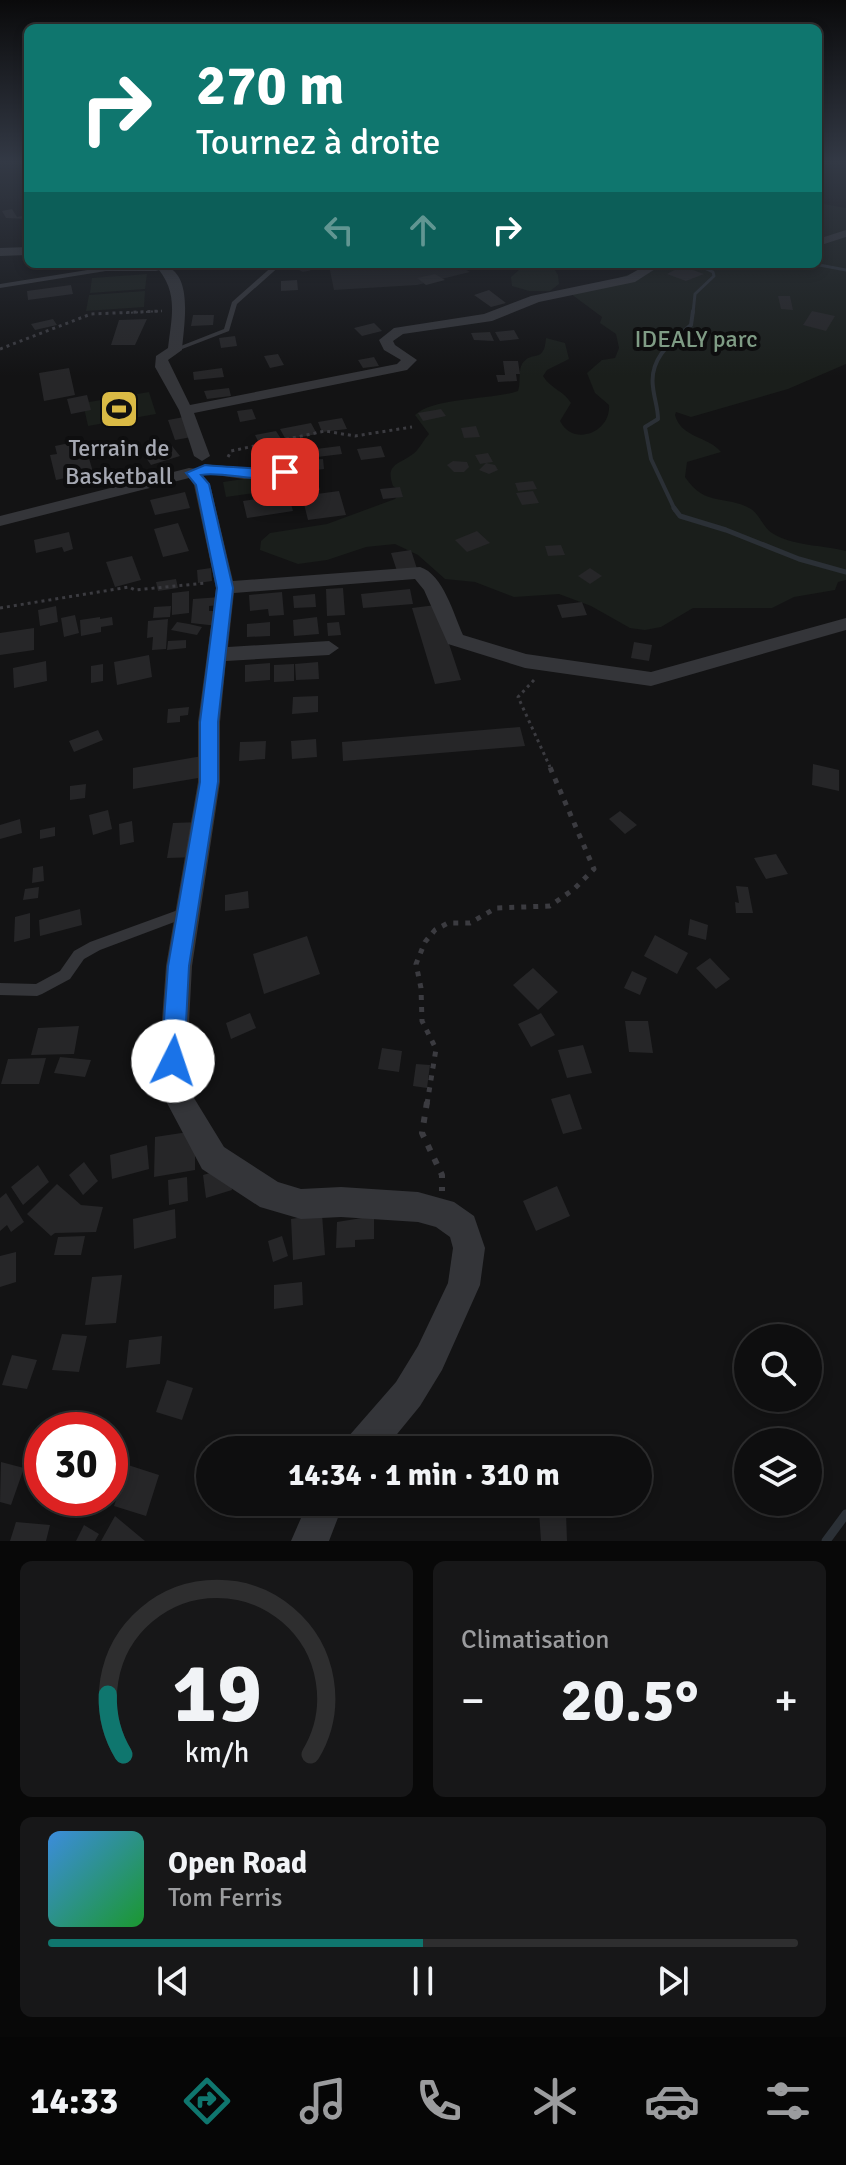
<!DOCTYPE html>
<html lang="fr">
<meta charset="utf-8">
<style>
body{margin:0;font-family:Signika,sans-serif;background:#171718;color:#f1f3f6;height:100vh;display:flex;flex-direction:column;font-size:30px;white-space:nowrap}
*{box-sizing:border-box;margin:0}
p{font-size:26px;color:#9b9c9e}
.icon{flex:none;width:44px;height:44px;fill:none;stroke:currentColor;stroke-width:2;stroke-linecap:round;stroke-linejoin:round}
.map{position:relative;height:1541px;overflow:hidden}
.sheet{display:flex;flex-direction:column;gap:20px;padding:20px;background:#080808;flex:1}
.sheet>*{flex:none}
.guide{position:absolute;left:24px;top:24px;width:798px;height:244px;border-radius:12px;box-shadow:0 4px 12px #0003,0 0 0 2px #2e2e2f;background:#0f766e;color:#fff;overflow:hidden}
.buttons{position:absolute;left:734px;top:1324px;display:grid;gap:16px}
.buttons a{display:grid;place-items:center;width:88px;height:88px;border-radius:50%;background:#0e0e0f;box-shadow:0 4px 12px #0003,0 0 0 2px #2e2e2f;font-size:40px}
.speed{position:absolute;left:24px;top:1412px;display:flex;gap:16px;font-size:40px;font-weight:700;text-align:center}
.speed>*{display:grid;place-content:center;width:104px;height:104px;border-radius:50%;background:#0e0e0f;box-shadow:0 4px 12px #0003,0 0 0 2px #2e2e2f;line-height:1}
.speed .limit{border:12px solid #d22;background:#fff;color:#111}
.pin{position:absolute;display:grid;place-items:center;width:68px;height:68px;color:#fff;margin:-34px;border-radius:16px;box-shadow:0 4px 12px #0006}
.me{position:absolute;width:88px;margin:-44px;rotate:4deg;stroke-linejoin:round;filter:drop-shadow(0 0 6px #0008)}
.turn{display:flex;align-items:center;gap:28px;height:168px;padding:0 40px;font-size:36px}
.turn .icon{width:104px;height:104px;stroke-width:2.5}
.turn b{display:block;font-size:56px;line-height:68px}
.lanes{display:flex;align-items:center;height:76px;padding:0 40px;background:#0003;justify-content:center;gap:40px;direction:ltr}
.lanes .off{opacity:.35}
.big{font-size:60px;font-weight:800;line-height:1.1}
.sheet .card{flex:1;display:flex;flex-direction:column;justify-content:center;gap:12px;min-width:0;padding:0 28px;border-radius:12px;background:#171718}
.sheet .dial{align-items:center;gap:0}
.dial svg{height:208px;overflow:visible;fill:none;stroke:#2e2e2f;stroke-width:7;stroke-linecap:round;text-anchor:middle}
.dial text{fill:#f1f3f6;stroke:none}
.song{display:flex;align-items:center;gap:24px}
.cover{width:96px;height:96px;border-radius:12px;background:linear-gradient(135deg,hsl(210 70% 55%),hsl(130 70% 35%))}
.played{height:8px;border-radius:4px;background:linear-gradient(90deg,#0f766e 50%,#2e2e2f 50%)}
.keys{display:flex;justify-content:space-around;direction:ltr}
.heat{display:flex;justify-content:space-between;align-items:center;font-size:44px;direction:ltr}
.sheet .tiles{flex:1;display:grid;gap:20px;grid-template-columns:1fr 1fr}
.card:last-child{grid-column:span 2}
.trip{position:absolute;left:196px;top:1436px;width:456px;height:80px;border-radius:40px;background:#0e0e0f;box-shadow:0 4px 12px #0003,0 0 0 2px #2e2e2f;font-weight:800;line-height:80px;text-align:center}
.tab-bar{display:flex;height:128px;justify-content:space-around;align-items:center;background:#060606;color:#9b9c9e}
.tab-bar .icon{width:56px;height:56px}
.tab-bar .active{color:#0f766e}
.tab-bar b{font-size:36px;color:#f1f3f6}
.map>svg:first-child{display:block}
</style>
<div class="map">
<svg width="846" height="1541" viewBox="0 0 846 1541">
<rect width="100%" height="100%" fill="#131314"/>
<path fill="#1f1f21" d="M288 264H456L470 272 417 285 334 290 329 266 303 272Z"/>
<path fill="#1a1e1b" d="M818 203 846 208V364L788 389 691 417 676 412 675 415C681 438 708 436 721 452L687 462 685 477C706 508 725 494 751 509 760 515 763 527 772 533 792 546 823 545 846 551V580L838 582 835 590 794 597 772 608H693L661 627 645 630 630 628 591 606 559 594 514 597 475 582 445 579 418 555 395 544 366 547 327 560 298 564 260 550 261 541 270 533 327 524 395 499 401 492 393 486C385 464 398 465 413 454 420 449 423 440 429 434L415 415C433 397 492 400 518 391 521 383 518 371 522 364 532 349 544 365 546 338L565 343 569 359 547 370 543 376C551 389 564 391 571 403L560 421C573 447 611 433 609 405L595 393 587 373 602 360 615 358 619 348 616 334 600 323 602 317 567 291 602 284 657 264H818Z
M517 264H551L558 275 559 284 550 291H529L512 286 511 277 520 269Z
M147 274 145 289 90 293 92 278Z
M145 291 144 307 86 311 89 295Z
M149 392 156 414 88 426 83 403Z
M265 476 269 491 226 497 223 482Z"/>
<g fill="none" stroke-linecap="round" stroke-linejoin="round">
<path stroke="#2b3036" stroke-width="3" d="M814 264 846 270
M693 313 695 294 714 276 713 272 696 264"/>
<path stroke="#2b3036" stroke-width="4" d="M675 510 651 459 645 427 658 419C658 408 654 398 653 387 649 358 671 342 691 325L693 311"/>
<path stroke="#2b3036" stroke-width="5" d="M674 508 680 516 726 530 799 559 846 572"/>
<path stroke="#2b3036" stroke-width="9" d="M826 1541 846 1514"/>
</g>
<path fill="#262628" d="M12 209 17 217 28 215V219L6 218 2 211Z
M682 266 704 274 686 281 667 274Z
M435 274 445 280 426 285 417 278Z
M297 280 298 290 281 291V281Z
M71 285 73 294 28 300 27 291Z
M489 290 506 303 491 307 474 295Z
M778 296H790L793 310 781 309Z
M812 311 835 316 826 331 803 325Z
M193 315H214L213 325 191 326Z
M53 319 57 325 35 330 31 324Z
M147 319 135 345H111L119 320Z
M374 323 382 331 362 336 354 328Z
M514 330 519 339 500 341 495 332Z
M490 332 494 341 474 340 471 333Z
M235 336 237 346 221 348 219 338Z
M278 354 284 365 270 368 264 356Z
M374 357 379 366 363 368 358 360Z
M503 361H518L520 374H516L517 381 498 382 496 375H505Z
M69 368 75 395 44 401 39 373Z
M222 368 224 377 194 380 193 372Z
M229 388 231 396 207 399 204 391Z
M87 395 91 410 71 414 67 399Z
M252 409 256 419 240 422 237 411Z
M441 409 446 416 423 421 418 413Z
M184 417 192 437 175 440 168 420Z
M342 418 347 429 322 432 318 422Z
M311 423 317 434 286 440 280 429Z
M476 426 480 437 464 438 461 428Z
M276 431 283 442 261 447 255 435Z
M79 441 82 449 86 448 93 472 56 480 50 455 57 454 55 446Z
M172 446 180 456 151 465 144 455Z
M340 446 342 454 317 457 316 449Z
M381 446 385 457 361 460 357 449Z
M488 453 493 462 486 463 495 465 498 470 489 474 479 470 486 463 480 464 475 455Z
M323 459 324 469 308 471 307 460Z
M453 461 467 462 469 467 464 472H454L447 465Z
M316 477 320 490 296 493 293 480Z
M533 481 537 489 518 491 515 483Z
M400 487 403 497 383 499 380 489Z
M339 491 346 515 308 520 302 496Z
M533 491 539 503 522 505 516 493Z
M185 492 190 508 155 515 150 500Z
M288 494 293 511 247 518 243 501Z
M178 523 189 551 163 557 154 529Z
M477 531 490 543 467 552 455 540Z
M69 532 73 549 64 552 62 547 36 553 34 540Z
M561 545 565 555 548 556 545 546Z
M411 550 418 572 398 574 391 553Z
M132 556 141 580 115 587 106 562Z
M211 568 212 581 198 583 197 570Z
M590 568 602 576 590 584 578 576Z
M176 579 178 588 158 591 156 582Z
M343 588 345 615 327 616 326 589Z
M410 589 413 604 363 608 361 594Z
M189 591V613L172 615V593Z
M282 592 284 615 269 616 268 609 250 611 249 595Z
M315 594 316 607 294 608 293 596Z
M221 597 220 605 209 606V611H221L218 626 191 623 193 599Z
M582 602 587 615 562 618 557 605Z
M436 605 461 680 435 684 412 608Z
M56 606 58 622 40 626 38 610Z
M171 606 170 617 153 618 154 607Z
M75 615 79 633 64 637 61 618Z
M100 617V619L112 617 113 625 101 627V632L81 636 80 620Z
M317 617 319 634 294 636 293 620Z
M168 619 166 649 152 650 153 637 147 638 148 621Z
M177 622 189 624 202 627 197 635 171 630Z
M270 622V636L247 637V624Z
M339 622 341 635 328 636 327 623Z
M34 628V650L0 655V633Z
M186 640V648L167 650 168 641Z
M634 642 652 645 649 661 631 658Z
M149 655 152 677 117 685 114 662Z
M46 661 47 681 14 688 13 668Z
M318 662 319 679 296 680 295 664Z
M270 663V680L245 682V665Z
M103 664V681L91 683V666Z
M294 664V681L274 682V665Z
M318 696V712L292 714 293 697Z
M189 707 188 715 180 716V722L167 723 168 709Z
M520 727 525 746 343 761 342 742Z
M98 730 103 740 74 752 69 741Z
M316 739 317 757 292 759 291 741Z
M266 741 265 759 239 761 240 742Z
M208 755 210 776 133 789V768Z
M813 764 839 770V791L812 785Z
M86 784 85 798 70 800V786Z
M108 810 112 829 93 835 89 815Z
M620 811 637 825 625 834 609 819Z
M20 819 22 833 0 839V825Z
M132 821 134 842 120 845 119 824Z
M200 822 198 857 167 858 173 823Z
M55 827V836L40 839V830Z
M776 854 788 874 766 879 754 858Z
M43 866 44 881 32 883 33 868Z
M736 886 748 887 753 913H736L735 902 739 903Z
M39 887 38 898 23 900 25 889Z
M248 891 249 908 225 911V895Z
M80 909 82 925 40 936 39 920Z
M30 913V938L14 942 15 917Z
M690 919 708 925 706 940 688 935Z
M655 935 688 953 677 974 644 956Z
M307 936 320 974 264 994 253 954Z
M710 958 730 979 716 989 696 968Z
M533 968 558 992 538 1010 513 985Z
M632 971 647 978 640 995 624 988Z
M250 1013 256 1028 231 1039 226 1023Z
M541 1013 555 1035 531 1047 518 1024Z
M625 1021H648L653 1053 629 1052Z
M79 1026 74 1054 31 1055 38 1028Z
M583 1045 592 1073 567 1078 558 1050Z
M382 1048 402 1051 399 1072 378 1069Z
M60 1057 91 1060 85 1077 54 1073Z
M46 1058 39 1084H1L8 1059Z
M416 1064 430 1065 427 1088 413 1086Z
M570 1094 582 1129 563 1134 551 1099Z
M195 1131V1170L154 1177 155 1137Z
M147 1145 149 1169 112 1179 110 1155Z
M84 1162 98 1181 83 1195 69 1175Z
M38 1165 49 1182 23 1205 11 1187Z
M228 1168 232 1190 206 1198 203 1175Z
M187 1177 188 1201 169 1205 168 1180Z
M57 1184 81 1205 103 1207 96 1232 55 1233 51 1236 27 1214Z
M557 1186 570 1216 536 1231 523 1201Z
M6 1193 24 1222 11 1232 7 1225 0 1231V1198Z
M175 1209 176 1238 134 1249 133 1219Z
M322 1214 325 1255 293 1260 291 1219Z
M374 1216V1239L355 1240V1247L336 1248 337 1222Z
M85 1236 81 1255H54L58 1237Z
M282 1236 288 1256 273 1262 268 1241Z
M16 1252V1282L0 1287V1256Z
M122 1275 116 1323 85 1325 92 1277Z
M302 1282 303 1305 274 1309V1285Z
M62 1334 87 1336 79 1372 52 1370Z
M162 1336 160 1364 126 1368 129 1340Z
M12 1355 37 1360 27 1389 2 1385Z
M167 1380 193 1388 182 1420 156 1412Z
M1 1462 24 1468 11 1505 0 1502Z
M128 1465 159 1475 146 1516 114 1506Z
M539 1511 566 1513 567 1541H541Z
M115 1516 145 1541H101Z
M16 1522 50 1525 46 1541H10Z
M84 1525 99 1534 95 1541H76Z"/>
<g fill="none" stroke-linecap="round" stroke-linejoin="round">
<path stroke="#3b3b40" stroke-width="2" stroke-dasharray="2 3" stroke-linecap="butt" d="M126 313 162 311"/>
<path stroke="#3b3b40" stroke-width="3" stroke-dasharray="3 4" stroke-linecap="butt" d="M0 349 91 314 162 311
M228 457 231 451 325 431 355 436 412 427
M0 608 129 587 135 590 206 583
M534 680 518 697 550 767"/>
<path stroke="#3b3b40" stroke-width="5" stroke-dasharray="5 7" stroke-linecap="butt" d="M427 1104 436 1049 422 1021 421 988 416 964 425 942 435 930 448 923H470L496 908 550 906 574 889 594 869 549 765"/>
<path stroke="#3b3b40" stroke-width="6" stroke-dasharray="6 9" stroke-linecap="butt" d="M427 1102 422 1133 442 1175V1191"/>
<path fill="#343539" fill-rule="evenodd" d="M170 264H181L156 271H106L0 288V284L106 267H156Z
M275 264H282L237 304 229 331 177 351H173V349L224 329 232 302Z
M189 906 193 907 195 911 193 915 100 950 84 959 70 979 42 994 37 996 0 995V983L36 984 60 971 74 951 90 942Z"/>
<path fill="#343539" fill-rule="evenodd" d="M846 230V237L818 246V239Z
M28 247V255L0 256V248Z
M154 264C196 264 184 322 182 350L168 360 190 405 397 364 401 360 384 350 379 340 394 328 484 314 531 296 627 276 648 264H663L635 282 539 302 492 321 403 334 393 341 395 345 417 360 407 370 194 413 210 456 202 461 194 456 179 410 155 367 156 356 168 348C172 314 179 291 154 264Z
M205 464 244 469 308 466 316 471 308 476 244 479 201 473 210 484 233 581 420 567C443 574 454 615 463 635L526 654 651 672 846 618V630L651 686 525 668 448 644 424 590 415 579 234 593 228 647 329 641 339 648 329 655 226 661 220 722V782L192 966 187 1061 194 1098 224 1147 278 1182 301 1189 341 1187 418 1192 454 1202 474 1216 485 1248 480 1285 442 1370 420 1406 384 1450H343L348 1437 396 1382 418 1346 448 1283 453 1248 450 1237 436 1227 418 1222 341 1217 301 1219 260 1207 202 1169 167 1103 159 1061 166 966 198 782V722L216 588 194 485 189 478 0 526V516L189 468 197 469Z
M308 1502H344L329 1541H291Z"/>
</g>
<linearGradient id="sky" x2="0" y2="1"><stop stop-color="#0a0a0b"/><stop offset="0.43" stop-color="#333945"/><stop offset="1" stop-color="#333945" stop-opacity="0"/></linearGradient>
<rect width="846" height="376" fill="url(#sky)"/>
<path fill="#1a73e8" stroke="#114b97" stroke-width="2" d="M205 465C220 467 286 469 292 472 270 488 226 470 201 475L209 484 233 588 218 722V782L189 966 184 1061 181 1069 173 1072 164 1069 161 1061 168 966 200 782V722L217 588 196 485 186 473Z"/>
<defs>
<symbol id="stadium-square" viewBox="-11 -11 22 22"><rect x="-9" y="-9" width="18" height="18" rx="4" fill="#daba45" stroke="#0e0e0f"/><path d="M0-5a6.5 5 0 1 0 0 10a6.5 5 0 1 0 0-10ZM-3.5-1.8h7v3.6h-7Z" fill="#111"/></symbol>
</defs>
<g fill-rule="evenodd">
<use href="#stadium-square" x="97" y="387" width="44" height="44"/>
</g>
<g text-anchor="middle" stroke-width="8" stroke-linejoin="round" paint-order="stroke">
<g font-size="24" fill="#7f9c85" stroke="#0e0e0f">
<text x="696" y="347">IDEALY parc</text>
</g>
<g font-size="24" fill="#a6a9b3" stroke="#0e0e0f">
<text x="119" y="456">Terrain de<tspan x="119" dy="28">Basketball</tspan></text>
</g>
</g>
</svg>
<div class="buttons">
<a><svg class="icon" aria-label="search" viewBox="0 0 24 24"><circle cx="10" cy="10" r="6"/><path d="M15 15l6 6"/></svg></a>
<a><svg class="icon" aria-label="layers" viewBox="0 0 24 24"><path d="M12 4l9 5-9 5-9-5zM3 14l9 5 9-5"/></svg></a>
</div>
<div class="speed"><div class="limit">30</div></div>
<div class="pin" style="left:285px;top:472px;background:#d93025"><svg class="icon" aria-label="arrive" viewBox="0 0 24 24"><path d="M6 21V4h12l-3 4 3 4H6"/></svg></div>
<svg class="me" style="left:173px;top:1061px" viewBox="-20 -20 40 40"><circle r="19" fill="#fff"/><path d="M0-13L10 11 0 6-10 11z" fill="#1a73e8"/></svg>
<div class="trip">14:34 · 1 min · 310 m</div>
<div class="guide">
<div class="turn"><svg class="icon" aria-label="right" viewBox="0 0 24 24"><path d="M7 20v-9h11M14 6l5 5-5 5"/></svg><div><b>270 m</b>Tournez à droite</div></div>
<div class="lanes"><svg class="icon off" aria-label="left" viewBox="0 0 24 24"><path d="M17 20v-9H6M10 6l-5 5 5 5"/></svg><svg class="icon off" aria-label="ahead" viewBox="0 0 24 24"><path d="M12 20V5M6 11l6-6 6 6"/></svg><svg class="icon" aria-label="right" viewBox="0 0 24 24"><path d="M7 20v-9h11M14 6l5 5-5 5"/></svg></div>
</div>
</div>
<section class="sheet">
<div class="tiles">
<div class="card dial"><svg viewBox="0 0 100 80">
<path d="M14 69A42 42 0 1 1 86 69"/>
<path d="M14 69A42 42 0 0 1 8 46" stroke="#0f766e"/>
<text x="50" y="56" font-size="32" font-weight="700">19</text>
<text x="50" y="72" font-size="11">km/h</text>
</svg></div>
<div class="card"><p>Climatisation</p>
<div class="heat"><a>−</a><b class="big">20.5°</b><a>+</a></div>
</div>
<div class="card">
<div class="song"><i class="cover"></i><div><b>Open Road</b><p>Tom Ferris</p></div></div>
<div class="played"></div>
<div class="keys"><svg class="icon" aria-label="previous" viewBox="0 0 24 24"><path d="M18 5L8 12l10 7zM5 5v14"/></svg><svg class="icon" aria-label="pause" viewBox="0 0 24 24"><path d="M8 5v14M16 5v14"/></svg><svg class="icon" aria-label="next" viewBox="0 0 24 24"><path d="M6 5l10 7-10 7zM19 5v14"/></svg></div>
</div>
</div>
</section>
<nav class="tab-bar">
<b>14:33</b>
<svg class="icon active" aria-label="directions" viewBox="0 0 24 24"><path d="M12 3l9 9-9 9-9-9zM9 14v-3h6M13 9l2 2-2 2"/></svg>
<svg class="icon" aria-label="music" viewBox="0 0 24 24"><path d="M9 18V5l10-2v13"/><circle cx="6" cy="18" r="3"/><circle cx="16" cy="16" r="3"/></svg>
<svg class="icon" aria-label="phone" viewBox="0 0 24 24"><path d="M5 4h4l2 5-3 2q2 4 5 5l2-3 5 2v4C11 20 4 13 5 4z"/></svg>
<svg class="icon" aria-label="climate" viewBox="0 0 24 24"><path d="M12 3v18M4 7l16 10M4 17L20 7"/></svg>
<svg class="icon" aria-label="car" viewBox="0 0 24 24"><path d="M5 17H2v-5l4-1 3-4h7l3 4 3 1v5h-3M9 17h6M6 11h13"/><circle cx="7" cy="17" r="2"/><circle cx="17" cy="17" r="2"/></svg>
<svg class="icon" aria-label="filters" viewBox="0 0 24 24"><path d="M4 7h16M4 17h16"/><circle cx="9" cy="7" r="2"/><circle cx="15" cy="17" r="2"/></svg>
</nav>
